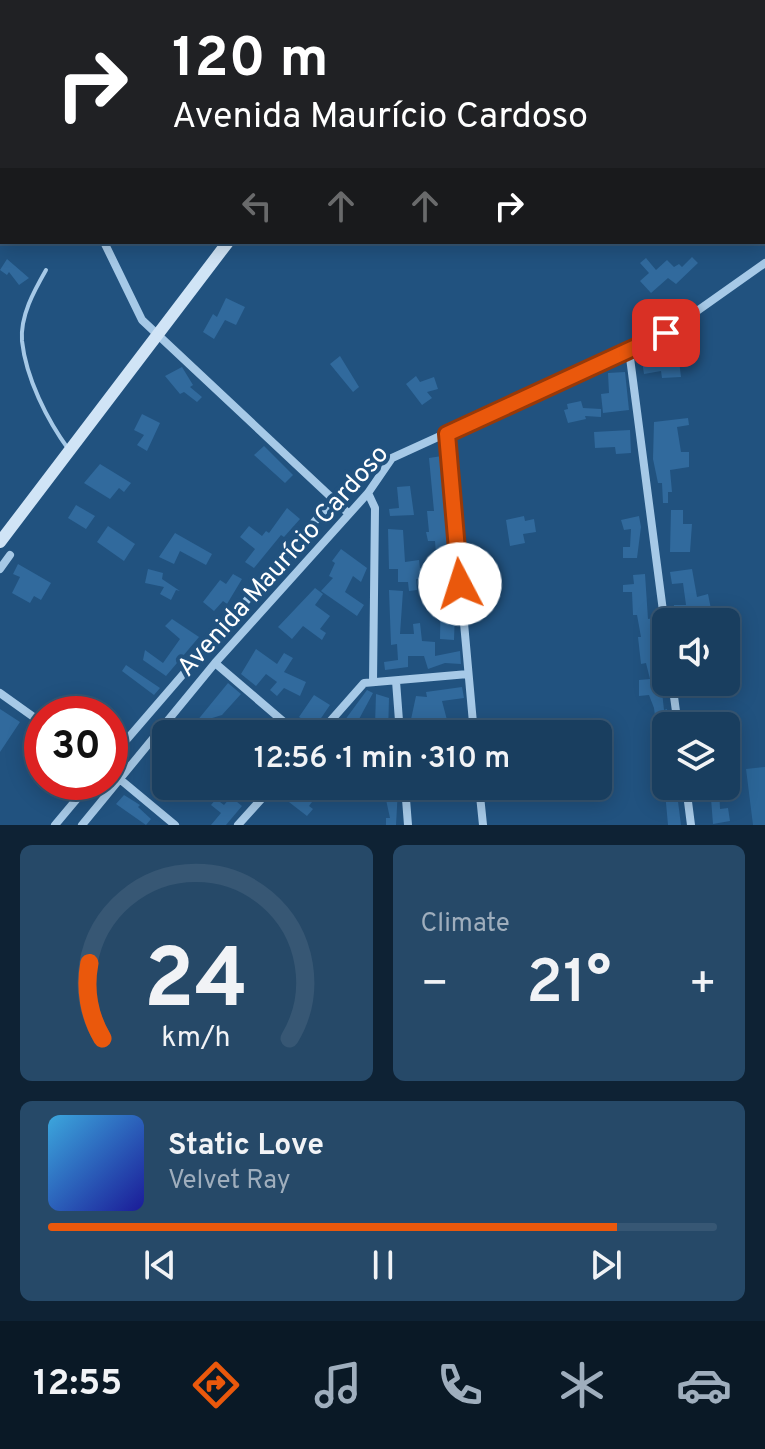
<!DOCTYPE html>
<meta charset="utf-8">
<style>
body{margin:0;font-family:Overpass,sans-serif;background:#264968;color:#f1f3f6;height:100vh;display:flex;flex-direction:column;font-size:30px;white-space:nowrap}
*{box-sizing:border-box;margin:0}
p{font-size:26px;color:#9faebd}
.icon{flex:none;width:44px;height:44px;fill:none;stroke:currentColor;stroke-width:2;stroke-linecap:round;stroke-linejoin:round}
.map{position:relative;height:825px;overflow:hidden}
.drawer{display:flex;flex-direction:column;gap:20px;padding:20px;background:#0e2234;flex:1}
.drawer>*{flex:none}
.hud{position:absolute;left:0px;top:0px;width:766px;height:244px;box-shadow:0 4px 20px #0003,0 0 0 2px #375774;background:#202124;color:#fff;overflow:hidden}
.buttons{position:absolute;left:652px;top:608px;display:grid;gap:16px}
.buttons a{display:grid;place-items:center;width:88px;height:88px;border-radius:12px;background:#193e5f;box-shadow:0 4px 20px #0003,0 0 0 2px #375774;font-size:40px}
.speed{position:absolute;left:24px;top:696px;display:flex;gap:16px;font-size:40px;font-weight:700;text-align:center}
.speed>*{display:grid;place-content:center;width:104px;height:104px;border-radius:50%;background:#193e5f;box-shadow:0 4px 20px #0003,0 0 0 2px #375774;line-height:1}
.speed .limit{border:12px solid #d22;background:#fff;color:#111}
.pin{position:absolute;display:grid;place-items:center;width:68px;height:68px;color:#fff;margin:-34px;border-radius:16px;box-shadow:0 4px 12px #0006}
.me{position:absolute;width:88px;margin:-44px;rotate:355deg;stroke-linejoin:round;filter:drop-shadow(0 0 6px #0008)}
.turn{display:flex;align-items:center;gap:28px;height:168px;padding:0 40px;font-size:36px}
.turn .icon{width:104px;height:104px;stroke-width:2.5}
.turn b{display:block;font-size:56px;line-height:68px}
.lanes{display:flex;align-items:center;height:76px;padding:0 40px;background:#0003;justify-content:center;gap:40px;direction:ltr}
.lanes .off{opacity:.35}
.big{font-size:60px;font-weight:600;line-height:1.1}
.drawer .card{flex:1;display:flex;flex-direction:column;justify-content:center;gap:12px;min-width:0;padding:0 28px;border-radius:12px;background:#264968}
.drawer .dial{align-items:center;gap:0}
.dial svg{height:208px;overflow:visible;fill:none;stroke:#375774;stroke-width:7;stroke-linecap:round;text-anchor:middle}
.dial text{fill:#f1f3f6;stroke:none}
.song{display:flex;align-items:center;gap:24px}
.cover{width:96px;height:96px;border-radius:12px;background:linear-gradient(135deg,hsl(200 70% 55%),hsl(240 70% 35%))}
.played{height:8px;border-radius:4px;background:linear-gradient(90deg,#ea580c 85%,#375774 85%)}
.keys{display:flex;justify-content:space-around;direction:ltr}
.heat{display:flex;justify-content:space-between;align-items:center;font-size:44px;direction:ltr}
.drawer .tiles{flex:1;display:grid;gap:20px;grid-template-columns:1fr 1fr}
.card:last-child{grid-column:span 2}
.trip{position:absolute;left:152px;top:720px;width:460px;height:80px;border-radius:12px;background:#193e5f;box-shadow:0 4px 20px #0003,0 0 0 2px #375774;font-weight:600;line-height:80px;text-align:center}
.dock{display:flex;height:128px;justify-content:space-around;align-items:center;background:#0a1926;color:#9faebd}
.dock .icon{width:56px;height:56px}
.dock .active{color:#ea580c}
.dock b{font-size:36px;color:#f1f3f6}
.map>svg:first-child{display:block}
</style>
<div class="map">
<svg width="765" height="825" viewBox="0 0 765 825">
<rect width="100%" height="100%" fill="#21527f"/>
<path fill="#2b6597" d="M765 767V825H753L746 769Z"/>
<path fill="#316a9d" d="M692 257 698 263 676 284 668 278 651 293 640 281 649 273 640 263 646 258 656 270 667 260 674 267 679 264 682 267Z
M7 259 29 278 19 285 9 272 7 275 0 270Z
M226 298 245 307 236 325 225 320 214 339 203 332 213 314 217 317Z
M340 356 359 387 353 392 330 364Z
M665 357 666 362 679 360 681 377 662 378 661 371 644 374 642 361Z
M182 367 193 385 190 387 202 397 197 402 184 392 180 394 165 376Z
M625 372 629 410 603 413 601 394 609 393 608 373Z
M416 376 420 382 434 377 438 389 427 392 432 398 422 405 406 384Z
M581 401 583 408 601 409V417L585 416 586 419 568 423 564 410 568 409 567 404Z
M142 414 160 423 147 451 137 445 144 435 134 430Z
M688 418 689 425 677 427 681 452H689V467L670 470 672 492H668V503H663L662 483H658L653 459 654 422Z
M630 430 631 453 616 454 615 447 595 448 594 432Z
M264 446 293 475 285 483 254 455Z
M442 456 450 565 443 567V581L416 579 417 590 409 591 408 582H398V569H389L388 529 403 530 405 562 419 560 420 568 434 569 431 556 436 554 435 541H428L426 532H429L427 511H434L429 458Z
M100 464 131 483 124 492 119 488 110 499 84 483Z
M410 486 414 515 390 516 389 509 399 508 397 487Z
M76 505 95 516 86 529 68 518Z
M287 508 300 519 284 537 281 535 254 568 245 562 255 549 240 537 249 526 262 536 266 531 269 533Z
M671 510H683V524H692L690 552H670Z
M524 516 525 521 534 519 536 532 523 534 525 543 510 546 506 520Z
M639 516 641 527 637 558H623V547H630L631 529 624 530 621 520Z
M108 526 135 544 124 561 97 542Z
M175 533 212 554 206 565 180 551 174 564 159 557Z
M341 549 367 568 361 582 353 576 345 592 364 605 357 616 321 591 333 578 329 576 335 563 332 561Z
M18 564 51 583 41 600 34 596 30 603 12 593 20 577 13 574Z
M148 569 163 573 162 579 180 591 176 590 171 600 160 594 164 587 145 583Z
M692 569 697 597 708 594 711 609 703 611 705 622H685L683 615 673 614 674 605H686L683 583 672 584 670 572Z
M233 574 242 579 227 604 223 601 214 611 203 602 220 580 226 584Z
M645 574 648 619 654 618 655 626 652 627 656 643 651 645 654 665 659 664 664 710 667 709 668 719 666 742H653L652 725 656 724 654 708 649 695 639 696V680L650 679 646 663 641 664 638 637H641L637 615H633L632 592H623V585L634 584 633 575Z
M441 583 450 584 452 612H455L454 640 440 639Z
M315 588 323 594 315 605 330 616 320 629 326 633 322 640 303 626 292 639 278 627Z
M389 590 403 591 400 634H414L413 624 420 623 422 641 435 642V656L460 651 461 664 445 663 428 669 424 656H408V667L385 670 384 662 398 660 397 644 391 645Z
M172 619 199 637 166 676 143 660 145 650 163 663 180 639 165 626Z
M256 649 277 664 284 653 293 658 284 672 306 682 300 696 284 688 277 696 270 690 277 682 266 674 256 686 241 674Z
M126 665 160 688 154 695 122 671Z
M228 683 241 694 222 715 209 719 199 732 192 727Z
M462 687 464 698 442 701 447 720 459 719 460 734H420L419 723 410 724 416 696 427 697 426 692Z
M367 690 373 693 358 721 363 725 354 734 342 724Z
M376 694 389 698 388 734H381V726L375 725Z
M314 695 330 705 315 727 299 717Z
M0 709 20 722 0 752Z
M42 782H80L66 800Z
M653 783 676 786 681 825H668L665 792H653Z
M383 786 398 789 396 825H386V818H390Z
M710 786H719L720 809 728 808 730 821 713 824Z
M290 791 312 802 309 806 313 809 307 816 285 799Z
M124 795 140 805 138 807 151 819 146 825 116 804Z
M231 797 242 806 226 825H211L221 813 211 805 216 799 224 805Z"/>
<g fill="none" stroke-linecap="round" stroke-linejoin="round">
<path stroke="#a6c9e7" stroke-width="4" d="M46 270C34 291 20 316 22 341 26 378 47 420 69 450"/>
<path stroke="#a6c9e7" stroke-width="8" d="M4 0 5 2
M718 0 721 2
M764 35H765
M764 85 765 83
M764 135 765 136
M104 242 142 320 348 513
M629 350 666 634
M447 434 474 734
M368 493 375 508 373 682
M0 569 10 555
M215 663 298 734
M396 681 400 734
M672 682 678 726
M0 693 42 723
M319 734 364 683 468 674
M110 759 334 499
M110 771 175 825
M405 786 408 825
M479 786 483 825
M686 786 691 825
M55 825 91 782
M82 825 215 663 368 493 392 458 666 333 765 263
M238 825 273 786"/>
<path stroke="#d0e4f6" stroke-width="12" d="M406 2 407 0
M0 542 228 242"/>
</g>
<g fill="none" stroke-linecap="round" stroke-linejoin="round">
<defs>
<path id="route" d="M460 584 447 434 666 333"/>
</defs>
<use href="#route" stroke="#983908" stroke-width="20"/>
<use href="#route" stroke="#ea580c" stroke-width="14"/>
</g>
<g text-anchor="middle" stroke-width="8" stroke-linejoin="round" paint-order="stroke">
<g font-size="26" fill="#fff" stroke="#21527f">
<text transform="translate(282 560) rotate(-48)" y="9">Avenida Maurício Cardoso</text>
</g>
</g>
</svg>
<div class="buttons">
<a><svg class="icon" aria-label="sound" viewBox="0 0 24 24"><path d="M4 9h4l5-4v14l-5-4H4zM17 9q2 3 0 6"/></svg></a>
<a><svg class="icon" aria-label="layers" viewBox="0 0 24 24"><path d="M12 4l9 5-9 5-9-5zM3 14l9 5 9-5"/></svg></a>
</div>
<div class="speed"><div class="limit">30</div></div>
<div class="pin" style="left:666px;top:333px;background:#d93025"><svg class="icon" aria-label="arrive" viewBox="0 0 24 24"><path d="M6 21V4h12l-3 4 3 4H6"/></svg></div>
<svg class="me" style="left:460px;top:584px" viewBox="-20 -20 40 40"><circle r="19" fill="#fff"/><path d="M0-13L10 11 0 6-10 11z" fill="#ea580c"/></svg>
<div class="trip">12:56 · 1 min · 310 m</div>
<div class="hud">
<div class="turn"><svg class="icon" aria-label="right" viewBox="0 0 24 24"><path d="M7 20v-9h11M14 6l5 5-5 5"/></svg><div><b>120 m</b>Avenida Maurício Cardoso</div></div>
<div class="lanes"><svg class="icon off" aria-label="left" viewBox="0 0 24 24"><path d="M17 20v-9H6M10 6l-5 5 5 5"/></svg><svg class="icon off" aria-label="ahead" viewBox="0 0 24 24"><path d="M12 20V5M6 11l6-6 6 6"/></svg><svg class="icon off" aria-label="ahead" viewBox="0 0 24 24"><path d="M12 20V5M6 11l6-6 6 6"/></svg><svg class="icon" aria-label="right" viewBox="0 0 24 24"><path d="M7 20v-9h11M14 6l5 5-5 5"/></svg></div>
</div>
</div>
<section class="drawer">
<div class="tiles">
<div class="card dial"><svg viewBox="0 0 100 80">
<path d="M14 69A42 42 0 1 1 86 69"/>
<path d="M14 69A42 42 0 0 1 9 40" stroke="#ea580c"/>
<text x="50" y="56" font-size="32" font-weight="700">24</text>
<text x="50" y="72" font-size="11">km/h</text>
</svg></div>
<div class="card"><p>Climate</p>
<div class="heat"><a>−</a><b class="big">21°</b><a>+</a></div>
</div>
<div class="card">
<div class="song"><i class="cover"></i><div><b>Static Love</b><p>Velvet Ray</p></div></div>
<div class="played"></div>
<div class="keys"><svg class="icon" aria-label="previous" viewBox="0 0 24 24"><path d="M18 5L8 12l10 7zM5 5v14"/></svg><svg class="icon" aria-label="pause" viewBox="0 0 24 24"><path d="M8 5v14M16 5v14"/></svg><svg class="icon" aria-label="next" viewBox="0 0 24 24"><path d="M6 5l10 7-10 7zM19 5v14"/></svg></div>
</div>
</div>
</section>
<nav class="dock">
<b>12:55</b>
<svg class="icon active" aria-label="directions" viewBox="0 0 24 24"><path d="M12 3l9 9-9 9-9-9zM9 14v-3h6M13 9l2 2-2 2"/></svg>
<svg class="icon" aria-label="music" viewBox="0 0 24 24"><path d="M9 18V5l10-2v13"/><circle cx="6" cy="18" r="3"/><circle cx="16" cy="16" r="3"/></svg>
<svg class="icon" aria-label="phone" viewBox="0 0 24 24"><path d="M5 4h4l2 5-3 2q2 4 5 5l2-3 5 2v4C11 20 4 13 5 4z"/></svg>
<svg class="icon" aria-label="climate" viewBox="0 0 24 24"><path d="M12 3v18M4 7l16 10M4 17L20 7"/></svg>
<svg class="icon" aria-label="car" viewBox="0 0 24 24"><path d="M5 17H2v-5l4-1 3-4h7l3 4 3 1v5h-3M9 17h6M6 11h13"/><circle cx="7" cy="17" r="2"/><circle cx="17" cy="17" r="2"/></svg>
</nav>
